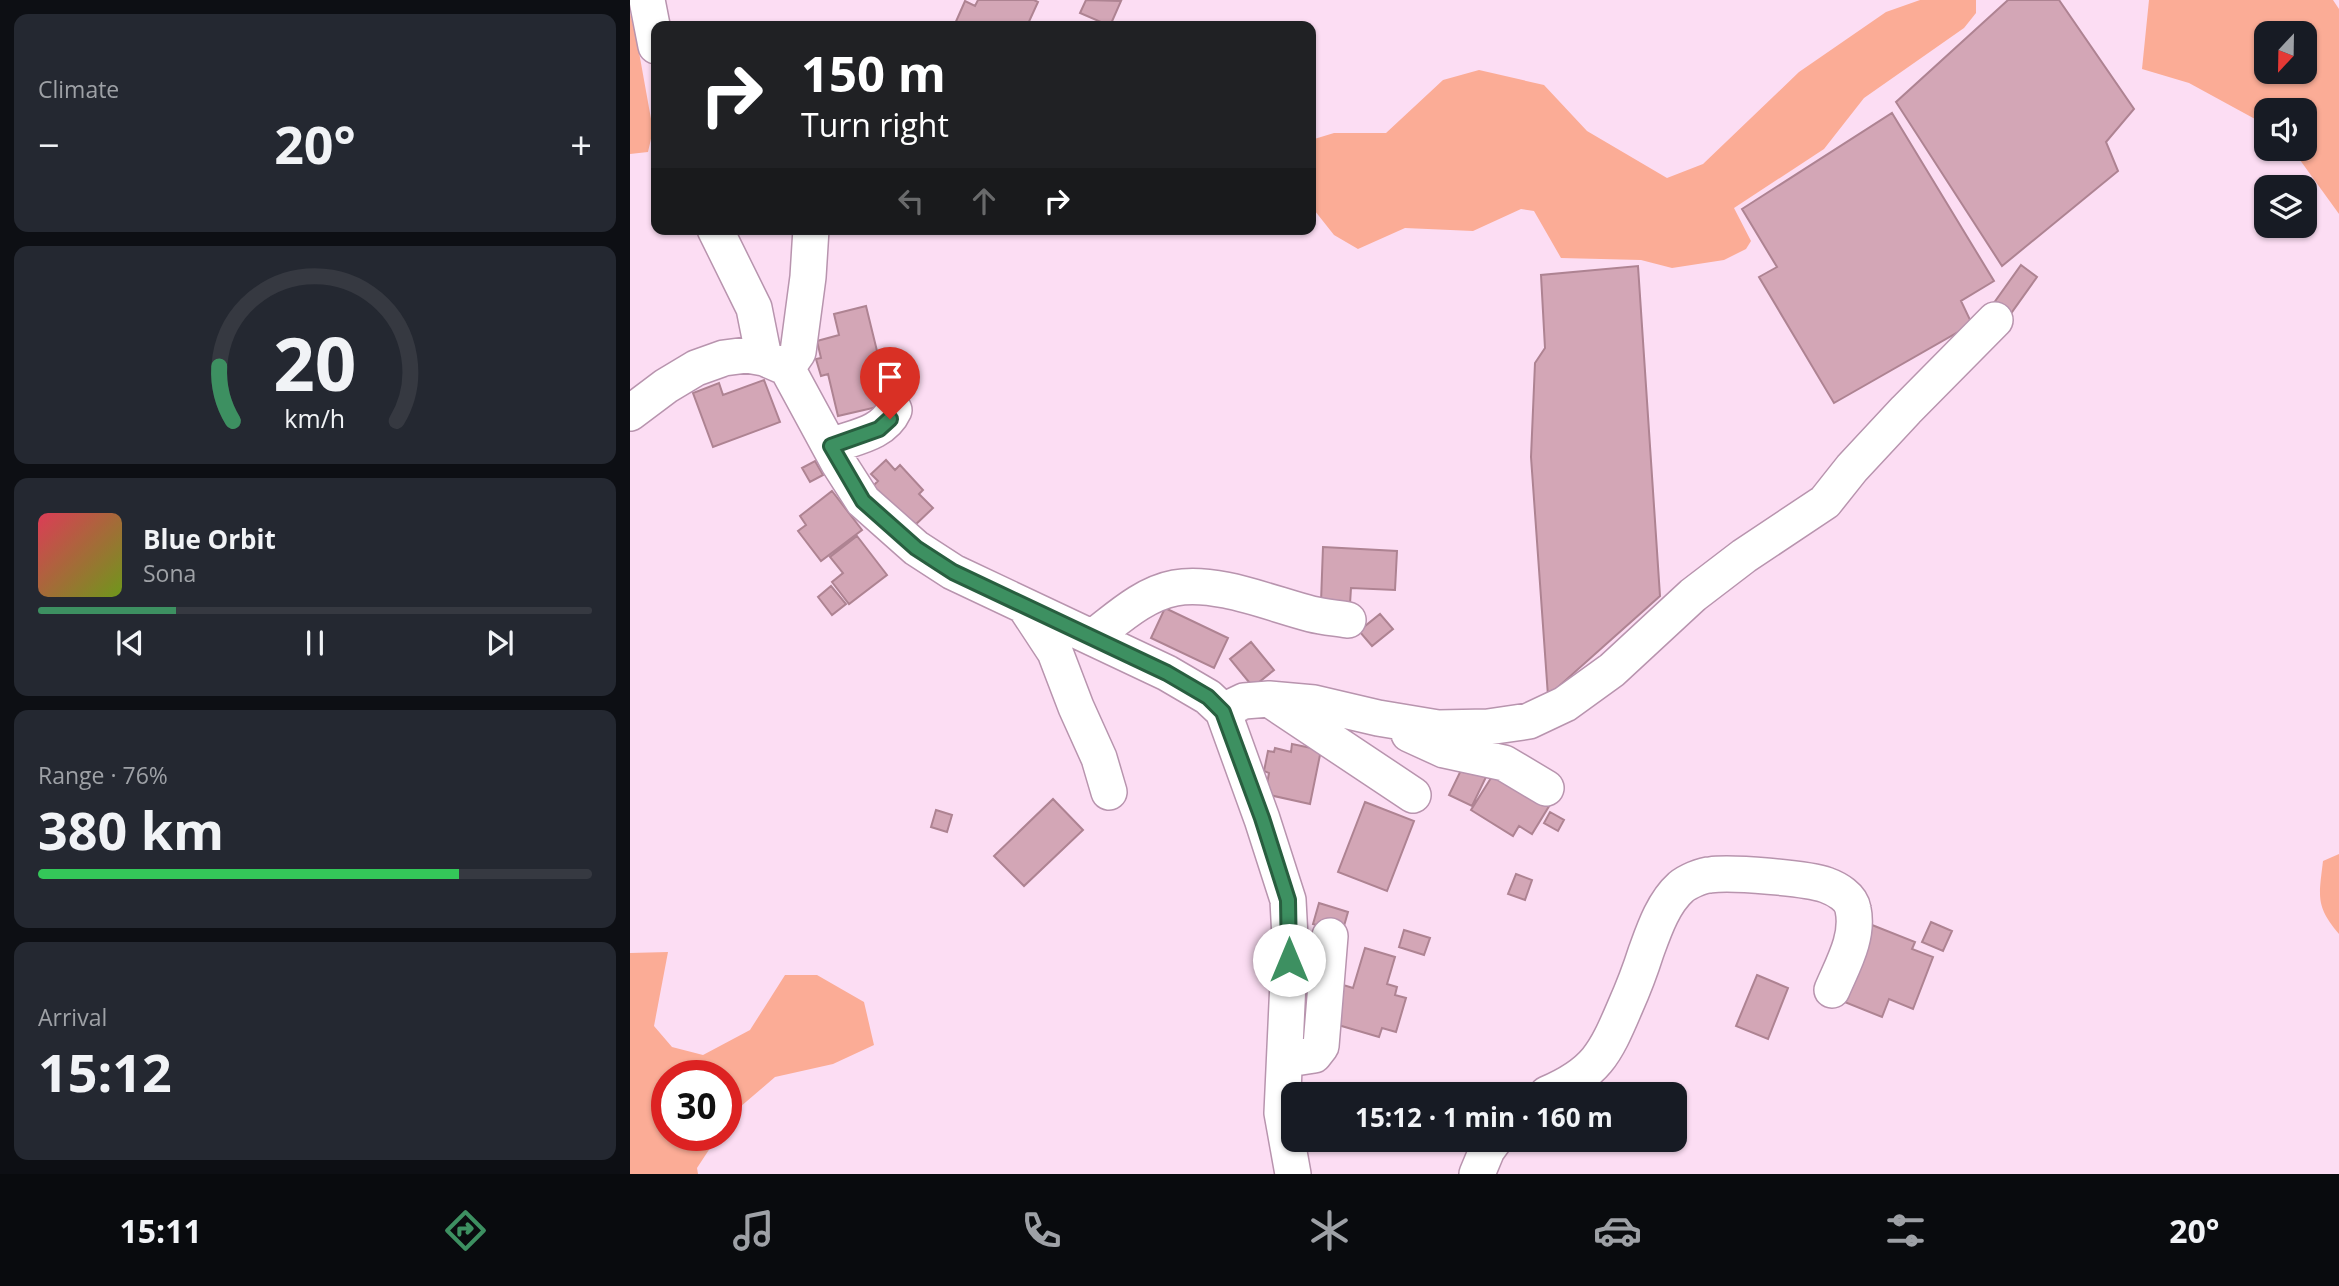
<!DOCTYPE html>
<meta charset="utf-8">
<style>
body{margin:0;font-family:"Open Sans",sans-serif;background:#242831;color:#f1f3f6;height:100vh;display:flex;flex-direction:column;font-size:26px;white-space:nowrap}
*{box-sizing:border-box;margin:0}
p{font-size:23px;color:#9ea1a6}
.icon{flex:none;width:38px;height:38px;fill:none;stroke:currentColor;stroke-width:2;stroke-linecap:round;stroke-linejoin:round}
.map{position:relative;flex:1;overflow:hidden}
.sheet{display:flex;flex-direction:column;gap:14px;padding:14px;background:#0d0f14;width:630px}
.sheet>*{flex:none}
.banner{position:absolute;left:21px;top:21px;width:665px;height:214px;border-radius:14px;box-shadow:0 2px 5px #0004;background:#202124;color:#fff;overflow:hidden}
.needle{width:46px;rotate:202deg}
.buttons{position:absolute;left:1624px;top:21px;display:grid;gap:14px}
.buttons a{display:grid;place-items:center;width:63px;height:63px;border-radius:14px;background:#171b24;box-shadow:0 2px 5px #0004;font-size:35px}
.speed{position:absolute;left:21px;top:1060px;display:flex;gap:14px;font-size:35px;font-weight:700;text-align:center}
.speed>*{display:grid;place-content:center;width:91px;height:91px;border-radius:50%;background:#171b24;box-shadow:0 2px 5px #0004;line-height:1}
.speed .limit{border:10px solid #d22;background:#fff;color:#111}
.pin{position:absolute;display:grid;place-items:center;width:60px;height:60px;color:#fff;margin:-72px -30px;border-radius:50% 50% 50% 0;rotate:-45deg;box-shadow:0 0 7px #0007}
.pin .icon{rotate:45deg}
.me{position:absolute;width:77px;margin:-38px;rotate:0deg;stroke-linejoin:round;filter:drop-shadow(0 0 5px #0008)}
.turn{display:flex;align-items:center;gap:24px;height:147px;padding:0 35px;font-size:32px}
.turn .icon{width:91px;height:91px;stroke-width:2.5}
.turn b{display:block;font-size:49px;line-height:60px}
.lanes{display:flex;align-items:center;height:66px;padding:0 35px;background:#0003;justify-content:center;gap:35px;direction:ltr}
.lanes .off{opacity:.35}
.big{font-size:52px;font-weight:700;line-height:1.1}
.sheet .widget{flex:1;display:flex;flex-direction:column;justify-content:center;gap:10px;min-width:0;padding:0 24px;border-radius:14px;background:#242831}
.sheet .dial{align-items:center;gap:0}
.dial svg{height:182px;overflow:visible;fill:none;stroke:#363941;stroke-width:7;stroke-linecap:round;text-anchor:middle}
.dial text{fill:#f1f3f6;stroke:none}
.song{display:flex;align-items:center;gap:21px}
.cover{width:84px;height:84px;border-radius:10px;background:linear-gradient(135deg,hsl(350 70% 55%),hsl(80 70% 35%))}
.played{height:7px;border-radius:4px;background:linear-gradient(90deg,#3d9061 25%,#363941 25%)}
.keys{display:flex;justify-content:space-around;direction:ltr}
.heat{display:flex;justify-content:space-between;align-items:center;font-size:38px;direction:ltr}
.charge{height:10px;border-radius:5px;background:linear-gradient(90deg,#34c759 76%,#363941 0)}
.trip{position:absolute;left:651px;top:1082px;width:406px;height:70px;border-radius:14px;background:#171b24;box-shadow:0 2px 5px #0004;font-weight:700;line-height:70px;text-align:center}
.dock{display:flex;height:112px;justify-content:space-around;align-items:center;background:#090b0e;color:#9ea1a6}
.dock .icon{width:49px;height:49px}
.dock .active{color:#3d9061}
.dock b{font-size:32px;color:#f1f3f6}
main{display:flex;flex:1;min-height:0}
.map>svg:first-child{display:block}
</style>
<main>
<section class="sheet">
<div class="widget"><p>Climate</p>
<div class="heat"><a>−</a><b class="big">20°</b><a>+</a></div>
</div>
<div class="widget dial"><svg viewBox="0 0 100 80">
<path d="M14 69A42 42 0 1 1 86 69"/>
<path d="M14 69A42 42 0 0 1 8 45" stroke="#3d9061"/>
<text x="50" y="56" font-size="32" font-weight="700">20</text>
<text x="50" y="72" font-size="11">km/h</text>
</svg></div>
<div class="widget">
<div class="song"><i class="cover"></i><div><b>Blue Orbit</b><p>Sona</p></div></div>
<div class="played"></div>
<div class="keys"><svg class="icon" aria-label="previous" viewBox="0 0 24 24"><path d="M18 5L8 12l10 7zM5 5v14"/></svg><svg class="icon" aria-label="pause" viewBox="0 0 24 24"><path d="M8 5v14M16 5v14"/></svg><svg class="icon" aria-label="next" viewBox="0 0 24 24"><path d="M6 5l10 7-10 7zM19 5v14"/></svg></div>
</div>
<div class="widget"><p>Range · 76%</p><b class="big">380 km</b><div class="charge"></div></div>
<div class="widget"><p>Arrival</p><b class="big">15:12</b></div>
</section>
<div class="map">
<svg width="1709" height="1174" viewBox="0 0 1709 1174">
<rect width="100%" height="100%" fill="#fcddf3"/>
<path fill="#fbac96" fill-rule="evenodd" d="M1290 0H1346V13L1334 28 1234 98 1194 149 1104 208 1121 241 1116 249 1094 260 1042 268 1011 260 931 258 904 211 891 209 843 231 775 228 728 249 704 235 681 206V140L704 133H756L813 80 849 70 914 85 957 131 1037 178 1073 164 1169 72 1256 12Z
M1519 0H1703L1709 9V214L1662 149H1675V110H1636V125L1559 83 1512 69ZM1675 33V72H1636V33Z
M0 13 7 41 23 130 18 152 0 154Z
M1709 854V934C1685 906 1689 896 1693 861Z
M38 952 24 1026 42 1047 73 1055 120 1030 155 975H187L234 1002 244 1045 203 1064 145 1077 103 1113 96 1123V1076H37V1136H88L67 1168 68 1174H0V953Z"/>
<path fill="#d3a6b6" stroke="#ae8392" stroke-width="2" d="M348 0H404L408 2 397 26H324L335 1 345 6Z
M456 0 491 1 480 26 450 13Z
M1378 0H1429L1504 109 1476 142 1488 171 1372 266 1266 102Z
M1262 113 1364 281 1331 301 1342 324 1204 403 1129 277 1147 267 1112 209Z
M1391 265 1407 277 1377 319 1361 307Z
M1008 266 1030 596 918 696 901 457 905 363 915 348 911 275Z
M236 306 260 404 208 416 198 374 191 376 186 359 191 358 187 341 209 335 204 314Z
M134 380 150 422 83 447 63 393 89 383 93 395Z
M256 460 265 470 270 465 293 490 289 494 303 508 283 527 243 486 248 481 241 474Z
M185 461 193 475 180 482 172 468Z
M202 491 232 530 191 561 168 531 176 525 170 516Z
M227 536 257 575 219 604 202 582 213 573 200 557Z
M693 547 767 551 765 590 721 588 720 604 691 602Z
M201 586 216 604 202 615 188 597Z
M535 608 598 638 584 668 521 638Z
M750 614 763 629 742 646 729 631Z
M621 642 644 670 623 687 600 659Z
M662 744 691 750 680 804 635 794 639 773 634 771 638 751 644 752 645 748 661 752Z
M834 764 857 775 842 806 819 795Z
M866 770 921 803 902 834 889 826 883 836 841 810Z
M423 799 453 830 394 886 364 856Z
M735 802 784 821 757 891 708 872Z
M306 810 322 815 317 832 301 827Z
M920 812 934 820 928 831 914 823Z
M886 874 902 880 895 900 878 894Z
M689 903 718 912 712 933 683 924Z
M1301 922 1322 931 1313 951 1292 942Z
M1242 925 1285 942 1282 949 1303 957 1283 1009 1259 999 1252 1017 1212 1001Z
M774 930 800 938 794 955 769 947Z
M735 948 765 957 757 984 767 987 765 995 776 998 766 1032 752 1028 749 1037 698 1022 710 984 723 988Z
M1127 975 1158 988 1138 1039 1106 1026Z"/>
<g fill="none" stroke-linecap="round" stroke-linejoin="round">
<defs>
<path id="minor" d="M17 0 26 46
M85 229 124 308 134 358
M157 368 168 352 178 277 181 229
M0 413 36 386 66 368 94 358 117 355 134 358 157 368 208 462 233 501 286 548 323 572 537 673 578 697 593 711 632 819 658 900 660 938 652 1113 663 1174
M201 446C224 437 253 434 264 410
M396 608 425 652 446 707 469 758 479 792
M463 637C487 619 513 594 545 588 585 580 642 604 681 614 693 617 706 618 718 620
M639 699 783 795
M593 711 614 701 639 699 684 703 748 718 808 728 858 727 899 721 935 704 982 670 1063 595 1114 556 1195 502 1222 468 1276 410 1365 320
M779 734 814 750 874 763 916 788
M655 1056 671 1057 684 1055 691 1046 700 936
M917 1094C966 1073 975 1054 995 1007 1003 989 1010 971 1016 952 1024 930 1033 903 1051 887 1057 882 1072 875 1080 875 1101 872 1177 878 1196 885 1207 889 1221 897 1223 909 1229 937 1213 964 1202 990
M847 1174 857 1150 865 1139"/>
</defs>
<use href="#minor" stroke="#b894ae" stroke-width="38"/>
<use href="#minor" stroke="#fff" stroke-width="35"/>
</g>
<g fill="none" stroke-linecap="round" stroke-linejoin="round">
<defs>
<path id="route" d="M260 419 249 429 201 446 233 501 286 548 323 572 537 673 578 697 593 712 632 818 658 900 659 960"/>
</defs>
<use href="#route" stroke="#285e3f" stroke-width="18"/>
<use href="#route" stroke="#3d9061" stroke-width="12"/>
</g>
</svg>
<div class="buttons">
<a><svg class="needle" viewBox="-14 -14 28 28"><path d="M0-13l5 13h-10z" fill="#e53935"/><path d="M0 13l5-13h-10z" fill="#9ea1a6"/></svg></a>
<a><svg class="icon" aria-label="sound" viewBox="0 0 24 24"><path d="M4 9h4l5-4v14l-5-4H4zM17 9q2 3 0 6"/></svg></a>
<a><svg class="icon" aria-label="layers" viewBox="0 0 24 24"><path d="M12 4l9 5-9 5-9-5zM3 14l9 5 9-5"/></svg></a>
</div>
<div class="speed"><div class="limit">30</div></div>
<div class="pin" style="left:260px;top:419px;background:#d93025"><svg class="icon" aria-label="arrive" viewBox="0 0 24 24"><path d="M6 21V4h12l-3 4 3 4H6"/></svg></div>
<svg class="me" style="left:659px;top:960px" viewBox="-20 -20 40 40"><circle r="19" fill="#fff"/><path d="M0-13L10 11 0 6-10 11z" fill="#3d9061"/></svg>
<div class="trip">15:12 · 1 min · 160 m</div>
<div class="banner">
<div class="turn"><svg class="icon" aria-label="right" viewBox="0 0 24 24"><path d="M7 20v-9h11M14 6l5 5-5 5"/></svg><div><b>150 m</b>Turn right</div></div>
<div class="lanes"><svg class="icon off" aria-label="left" viewBox="0 0 24 24"><path d="M17 20v-9H6M10 6l-5 5 5 5"/></svg><svg class="icon off" aria-label="ahead" viewBox="0 0 24 24"><path d="M12 20V5M6 11l6-6 6 6"/></svg><svg class="icon" aria-label="right" viewBox="0 0 24 24"><path d="M7 20v-9h11M14 6l5 5-5 5"/></svg></div>
</div>
</div>
</main>
<nav class="dock">
<b>15:11</b>
<svg class="icon active" aria-label="directions" viewBox="0 0 24 24"><path d="M12 3l9 9-9 9-9-9zM9 14v-3h6M13 9l2 2-2 2"/></svg>
<svg class="icon" aria-label="music" viewBox="0 0 24 24"><path d="M9 18V5l10-2v13"/><circle cx="6" cy="18" r="3"/><circle cx="16" cy="16" r="3"/></svg>
<svg class="icon" aria-label="phone" viewBox="0 0 24 24"><path d="M5 4h4l2 5-3 2q2 4 5 5l2-3 5 2v4C11 20 4 13 5 4z"/></svg>
<svg class="icon" aria-label="climate" viewBox="0 0 24 24"><path d="M12 3v18M4 7l16 10M4 17L20 7"/></svg>
<svg class="icon" aria-label="car" viewBox="0 0 24 24"><path d="M5 17H2v-5l4-1 3-4h7l3 4 3 1v5h-3M9 17h6M6 11h13"/><circle cx="7" cy="17" r="2"/><circle cx="17" cy="17" r="2"/></svg>
<svg class="icon" aria-label="filters" viewBox="0 0 24 24"><path d="M4 7h16M4 17h16"/><circle cx="9" cy="7" r="2"/><circle cx="15" cy="17" r="2"/></svg>
<b>20°</b>
</nav>
